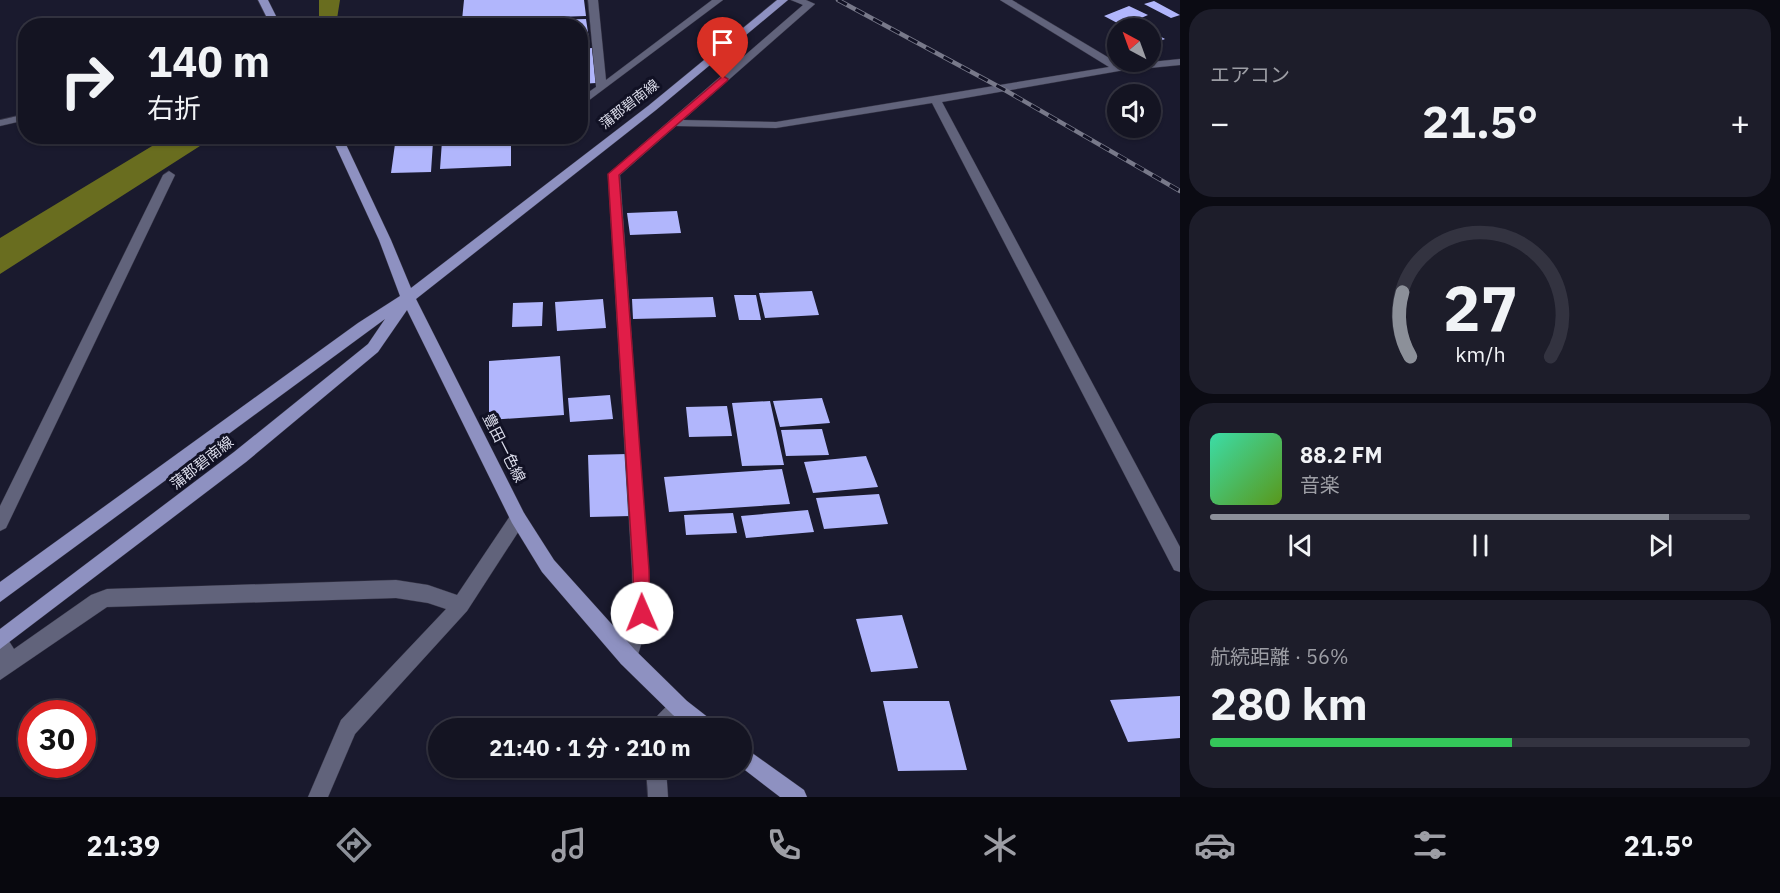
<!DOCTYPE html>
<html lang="ja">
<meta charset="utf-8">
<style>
body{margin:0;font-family:"IBM Plex Sans","Noto Sans JP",sans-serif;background:#1d1d2a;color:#f1f3f6;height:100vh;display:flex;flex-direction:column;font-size:22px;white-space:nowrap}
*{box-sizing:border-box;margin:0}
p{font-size:20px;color:#9d9ea5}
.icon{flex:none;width:33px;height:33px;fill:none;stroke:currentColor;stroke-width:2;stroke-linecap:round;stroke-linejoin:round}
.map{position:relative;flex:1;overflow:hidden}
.panel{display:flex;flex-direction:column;gap:9px;padding:9px;background:#0b0b13;width:600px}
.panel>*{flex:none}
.banner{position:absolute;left:18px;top:18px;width:570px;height:126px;border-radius:24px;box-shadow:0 2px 4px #0004,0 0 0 2px #333340;background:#141422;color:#f1f3f6;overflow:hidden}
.needle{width:39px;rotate:319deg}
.buttons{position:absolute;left:1107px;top:18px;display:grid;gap:12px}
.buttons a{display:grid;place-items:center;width:54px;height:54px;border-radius:50%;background:#141422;box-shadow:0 2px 4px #0004,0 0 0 2px #333340;font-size:30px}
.speed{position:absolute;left:18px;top:700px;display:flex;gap:12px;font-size:30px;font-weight:700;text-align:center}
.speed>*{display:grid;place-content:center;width:78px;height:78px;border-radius:50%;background:#141422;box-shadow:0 2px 4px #0004,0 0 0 2px #333340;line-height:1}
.speed .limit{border:9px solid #d22;background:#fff;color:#111}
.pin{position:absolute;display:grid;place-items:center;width:51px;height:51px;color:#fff;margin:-62px -26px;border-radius:50% 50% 50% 0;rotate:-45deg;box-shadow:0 0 6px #0007}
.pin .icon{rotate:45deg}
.me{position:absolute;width:66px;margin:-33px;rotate:359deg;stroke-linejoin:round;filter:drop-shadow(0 0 4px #0008)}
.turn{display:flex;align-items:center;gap:21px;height:126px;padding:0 30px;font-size:27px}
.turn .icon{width:78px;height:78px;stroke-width:2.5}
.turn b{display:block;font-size:42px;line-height:51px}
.big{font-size:45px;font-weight:700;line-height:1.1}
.panel .card{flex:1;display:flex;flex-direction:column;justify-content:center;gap:9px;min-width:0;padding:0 21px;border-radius:24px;background:#1d1d2a}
.panel .dial{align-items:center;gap:0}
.dial svg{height:156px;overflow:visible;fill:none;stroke:#333340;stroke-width:7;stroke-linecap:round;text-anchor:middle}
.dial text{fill:#f1f3f6;stroke:none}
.song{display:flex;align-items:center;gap:18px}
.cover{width:72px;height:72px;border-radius:9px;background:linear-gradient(135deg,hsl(160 70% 55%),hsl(90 70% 35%))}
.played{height:6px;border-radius:3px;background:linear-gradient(90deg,#8c9099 85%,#333340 85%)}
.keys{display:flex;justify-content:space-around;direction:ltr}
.heat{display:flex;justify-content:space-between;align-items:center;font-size:33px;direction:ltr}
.charge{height:9px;border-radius:4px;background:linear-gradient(90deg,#34c759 56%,#333340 0)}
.trip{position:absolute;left:428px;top:718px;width:324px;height:60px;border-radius:30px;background:#141422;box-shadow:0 2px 4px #0004,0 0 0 2px #333340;font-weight:700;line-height:60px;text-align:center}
.tabs{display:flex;height:96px;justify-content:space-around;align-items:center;background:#08080e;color:#9d9ea5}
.tabs .icon{width:42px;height:42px}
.tabs .active{color:#8c9099}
.tabs b{font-size:27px;color:#f1f3f6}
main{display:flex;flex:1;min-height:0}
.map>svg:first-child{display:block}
</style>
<main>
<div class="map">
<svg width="1180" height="797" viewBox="0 0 1180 797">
<rect width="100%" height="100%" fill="#1a1a2e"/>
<path fill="#696d1f" d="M319 0H340L336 25H315L319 21Z
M167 137H214L0 274V238Z"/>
<path fill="#b1b6fc" d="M464 0H584L586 16 462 20Z
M1154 1 1180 15 1171 18 1144 4Z
M1129 6 1148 15 1123 26 1104 16Z
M586 19 590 46H580V26H463L464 22Z
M1150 31 1165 39 1150 45Z
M592 48 596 83 580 84V49Z
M511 139V166L440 169 442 141Z
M433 142 431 172 391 173 395 144Z
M677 211 681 233 630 235 627 213Z
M812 291 819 315 765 318 759 293Z
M734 295H756L761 320H739Z
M713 297 716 317 633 319 632 299Z
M603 299 606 328 557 331 555 302Z
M543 302 542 326 512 327 513 303Z
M560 356 564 415 489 420V361Z
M610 395 613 419 570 422 568 398Z
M822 398 830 423 780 427 773 401Z
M770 401 784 465 742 466 732 403Z
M727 406 732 436 689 437 686 407Z
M822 429 829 455 786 456 781 430Z
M627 454 631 516 590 517 588 455Z
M866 456 878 487 813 493 804 462Z
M782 469 790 504 669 512 664 477Z
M879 494 888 524 824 529 816 498Z
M808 510 814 532 746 538 741 516Z
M733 513 737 533 686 535 684 515Z
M902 615 918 668 871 672 856 619Z
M1180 696V738L1128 742 1110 700Z
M883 701H949L967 770 898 771Z"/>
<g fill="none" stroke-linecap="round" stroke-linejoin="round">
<defs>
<path id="minor" d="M588 0H598L606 80 712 0H723L580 107V98L596 87Z
M791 0H806L815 4 683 120 776 122 1109 67 1000 0H1012L1121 65 1180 59V65L1119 71 942 102 1180 547V572L1174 570 932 103 776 128 676 126 620 175 651 613 635 664 628 666 621 664 619 657 633 613 632 570 608 174 803 5Z
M26 114V120L0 126V120Z
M334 136H402L397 140 338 143 334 142Z
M169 171 175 175 6 528 0 531V506L163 175Z
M518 510 524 513 526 518 524 523 467 611 355 734 328 797H308L341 720 446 609 428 603 396 598 107 607 0 680V636L7 638 14 649 91 595 107 589 396 580 428 585 457 595 512 513Z
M680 698 687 701 690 708 687 715 673 729H649C654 717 668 703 680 698Z
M646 768H666L668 797H648Z"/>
<path id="major" d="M258 0H268L281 26H271Z
M777 0H788L656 110 416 299 524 513 554 560 635 650 687 701 714 722 717 729H691L673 715 621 664 542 572 512 523 407 310 378 352 246 462 0 649V629L234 452 368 344 385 319 0 602V582L358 323 400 296 379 240 331 136H342L391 240 411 288 648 106Z
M741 745 804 790 807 797H780L741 767Z"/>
</defs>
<use href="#minor" stroke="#353445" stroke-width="1"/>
<use href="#major" stroke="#353445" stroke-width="1"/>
<use href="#minor" fill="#61637b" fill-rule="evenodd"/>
<use href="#major" fill="#8e91c1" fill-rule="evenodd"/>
<defs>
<path id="rail" d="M838 0 1003 89 1180 191"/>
</defs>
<use href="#rail" stroke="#78798a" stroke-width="4.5"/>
<use href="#rail" stroke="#111124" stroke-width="3" stroke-dasharray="10" stroke-linecap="butt"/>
</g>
<path fill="#e11d48" stroke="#92132f" stroke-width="1.5" d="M723 76 728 79 727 81 619 175 649 570 650 613 648 618 642 621 636 618 634 613 633 570 608 174Z"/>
<g text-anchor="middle" stroke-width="6" stroke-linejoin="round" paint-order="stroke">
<g font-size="14" fill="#dbdcea" stroke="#111124">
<text transform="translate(629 104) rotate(-38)" y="5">蒲郡碧南線</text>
</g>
<g font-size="15" fill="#dbdcea" stroke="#111124">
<text transform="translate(504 448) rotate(63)" y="5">豊田一色線</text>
<text transform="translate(202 463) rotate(-38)" y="5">蒲郡碧南線</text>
</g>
</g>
</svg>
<div class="buttons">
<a><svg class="needle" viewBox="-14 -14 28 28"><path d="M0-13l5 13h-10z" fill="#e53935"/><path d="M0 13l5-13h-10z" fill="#9d9ea5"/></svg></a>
<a><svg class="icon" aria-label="sound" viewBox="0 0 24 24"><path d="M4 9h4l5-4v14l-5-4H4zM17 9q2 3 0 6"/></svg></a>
</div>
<div class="speed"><div class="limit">30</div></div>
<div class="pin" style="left:723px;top:79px;background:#d93025"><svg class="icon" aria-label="arrive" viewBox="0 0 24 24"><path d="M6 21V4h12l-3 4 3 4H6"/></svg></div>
<svg class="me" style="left:642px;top:613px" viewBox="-20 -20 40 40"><circle r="19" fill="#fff"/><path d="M0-13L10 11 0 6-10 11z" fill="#e11d48"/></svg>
<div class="trip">21:40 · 1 分 · 210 m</div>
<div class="banner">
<div class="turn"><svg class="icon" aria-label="right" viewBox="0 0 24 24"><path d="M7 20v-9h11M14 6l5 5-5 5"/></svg><div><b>140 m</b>右折</div></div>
</div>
</div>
<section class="panel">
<div class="card"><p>エアコン</p>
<div class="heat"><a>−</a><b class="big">21.5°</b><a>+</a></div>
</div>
<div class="card dial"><svg viewBox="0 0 100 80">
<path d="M14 69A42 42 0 1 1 86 69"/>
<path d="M14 69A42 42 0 0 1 10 36" stroke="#8c9099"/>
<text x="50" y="56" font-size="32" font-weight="700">27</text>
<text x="50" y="72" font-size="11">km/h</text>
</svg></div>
<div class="card">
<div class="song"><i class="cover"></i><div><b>88.2 FM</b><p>音楽</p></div></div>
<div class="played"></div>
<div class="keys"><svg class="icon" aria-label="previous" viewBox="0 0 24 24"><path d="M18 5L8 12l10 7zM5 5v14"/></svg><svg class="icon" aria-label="pause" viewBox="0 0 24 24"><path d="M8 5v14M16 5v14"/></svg><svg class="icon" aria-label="next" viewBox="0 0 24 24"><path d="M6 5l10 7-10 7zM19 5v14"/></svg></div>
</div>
<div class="card"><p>航続距離 · 56%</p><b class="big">280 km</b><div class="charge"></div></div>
</section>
</main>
<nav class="tabs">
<b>21:39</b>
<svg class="icon active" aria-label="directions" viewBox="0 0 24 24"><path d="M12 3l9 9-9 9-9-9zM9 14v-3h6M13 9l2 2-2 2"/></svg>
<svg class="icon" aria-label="music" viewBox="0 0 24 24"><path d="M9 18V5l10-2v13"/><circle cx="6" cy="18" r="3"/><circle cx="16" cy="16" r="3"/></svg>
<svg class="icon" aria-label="phone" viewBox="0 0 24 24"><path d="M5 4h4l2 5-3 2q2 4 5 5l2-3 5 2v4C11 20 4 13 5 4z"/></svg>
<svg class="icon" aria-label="climate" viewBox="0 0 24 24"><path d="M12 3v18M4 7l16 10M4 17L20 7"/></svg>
<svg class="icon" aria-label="car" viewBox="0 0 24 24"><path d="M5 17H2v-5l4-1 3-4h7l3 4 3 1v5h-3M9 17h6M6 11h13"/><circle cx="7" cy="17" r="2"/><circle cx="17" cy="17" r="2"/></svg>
<svg class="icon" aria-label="filters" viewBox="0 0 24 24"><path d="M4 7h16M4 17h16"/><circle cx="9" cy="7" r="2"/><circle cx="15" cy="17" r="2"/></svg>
<b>21.5°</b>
</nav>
